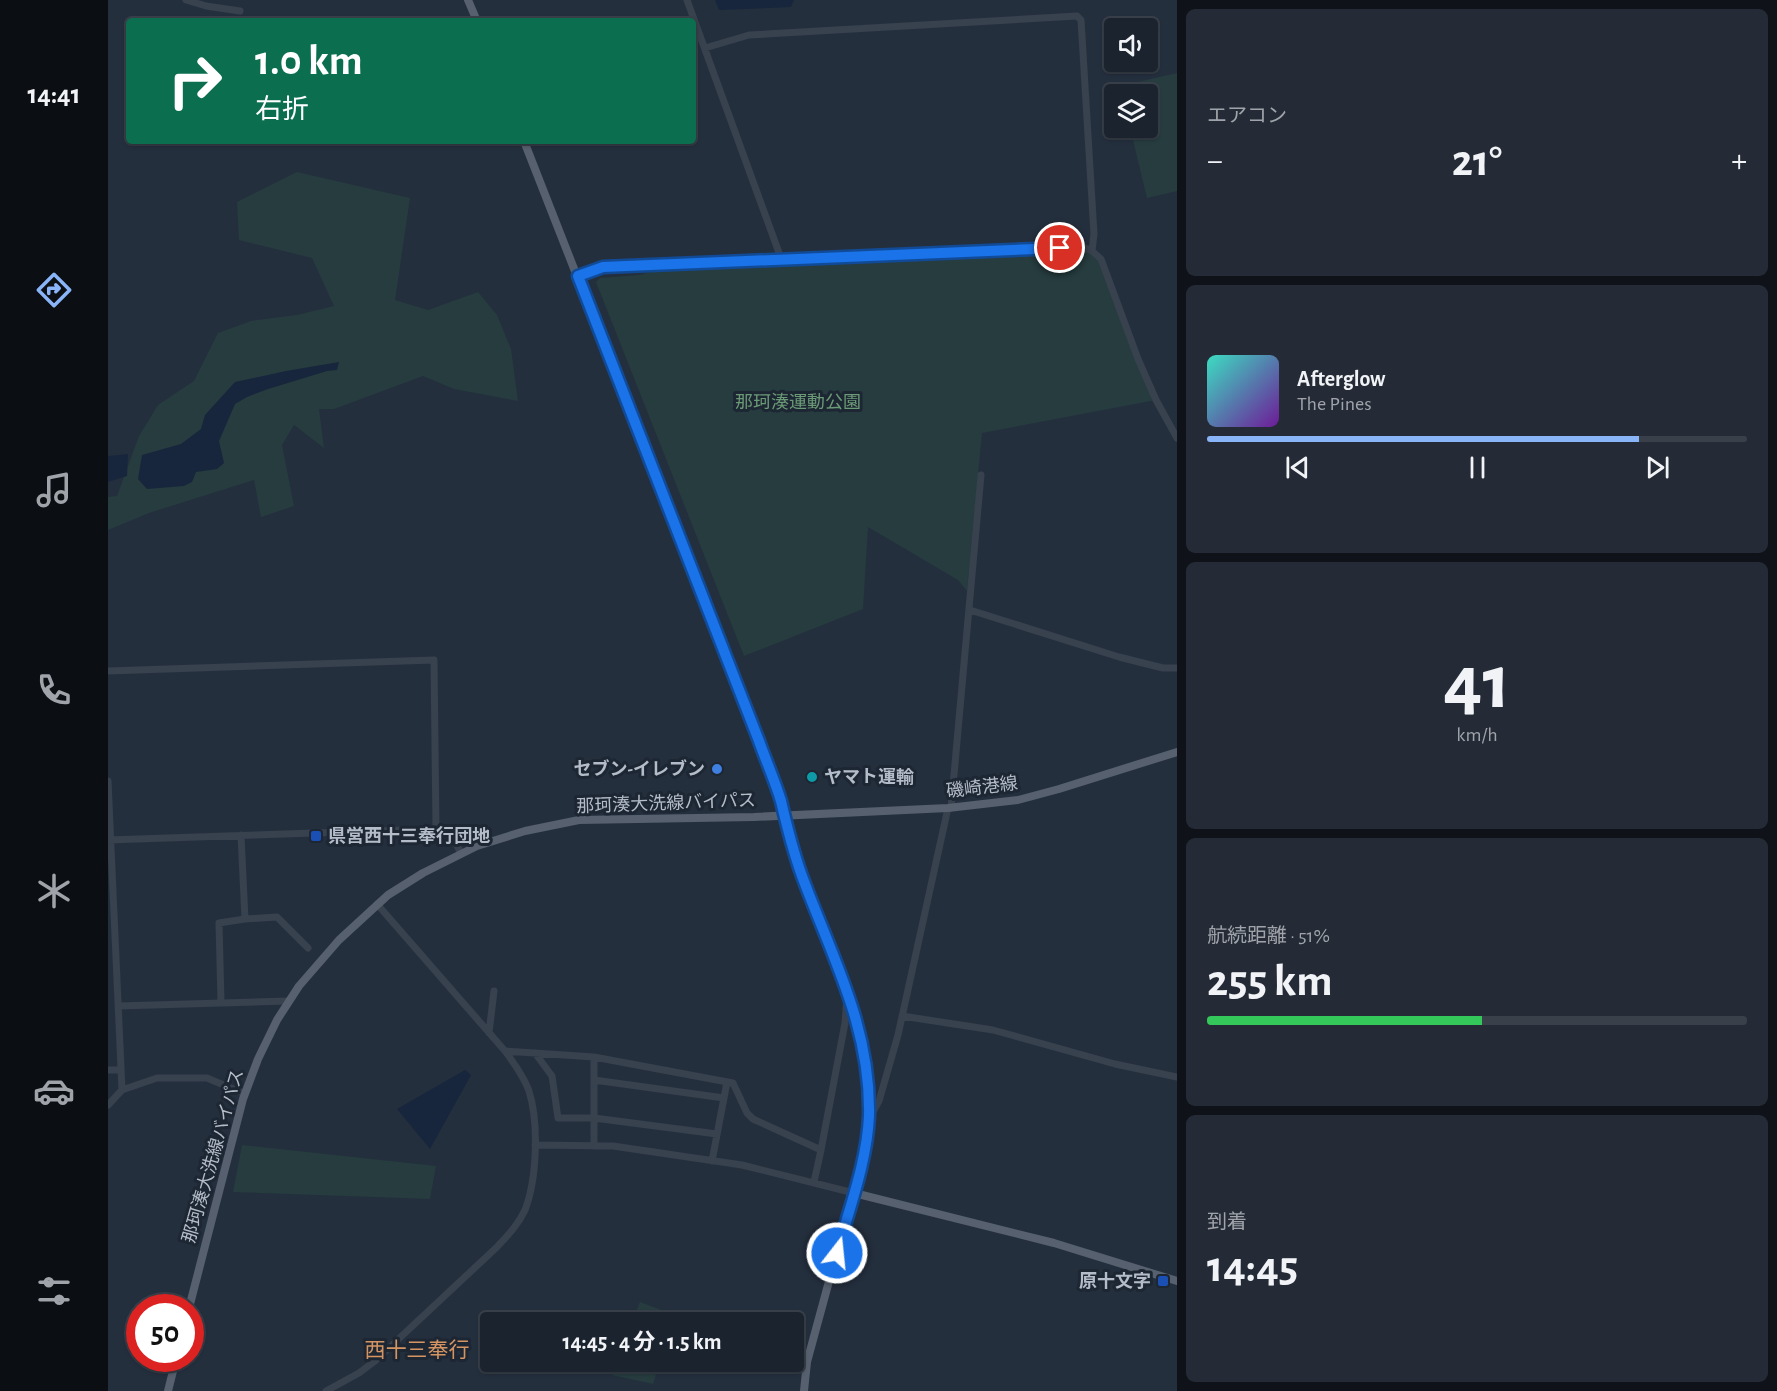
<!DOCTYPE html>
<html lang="ja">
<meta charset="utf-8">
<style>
body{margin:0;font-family:"Alegreya Sans","Noto Sans JP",sans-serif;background:#242b36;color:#f1f3f6;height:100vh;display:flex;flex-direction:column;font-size:22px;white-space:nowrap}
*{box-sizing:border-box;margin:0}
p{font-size:20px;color:#a0a4aa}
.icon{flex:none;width:33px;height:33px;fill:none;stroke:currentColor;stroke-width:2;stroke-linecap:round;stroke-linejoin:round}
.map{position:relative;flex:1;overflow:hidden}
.drawer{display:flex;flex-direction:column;gap:9px;padding:9px;background:#0f1319;width:600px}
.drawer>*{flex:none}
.banner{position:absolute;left:18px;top:18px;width:570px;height:126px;border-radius:6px;box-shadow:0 2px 4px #0004,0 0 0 2px #39404a;background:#0b6e4f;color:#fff;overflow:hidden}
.buttons{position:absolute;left:996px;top:18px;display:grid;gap:12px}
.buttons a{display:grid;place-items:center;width:54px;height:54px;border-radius:6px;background:#1b232e;box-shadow:0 2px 4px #0004,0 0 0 2px #39404a;font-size:30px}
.speed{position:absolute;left:18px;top:1294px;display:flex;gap:12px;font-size:30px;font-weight:700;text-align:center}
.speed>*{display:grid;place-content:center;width:78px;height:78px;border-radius:50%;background:#1b232e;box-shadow:0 2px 4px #0004,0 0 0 2px #39404a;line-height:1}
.speed .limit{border:9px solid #d22;background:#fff;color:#111}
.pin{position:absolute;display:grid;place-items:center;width:51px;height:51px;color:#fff;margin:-26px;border:3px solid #fff;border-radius:50%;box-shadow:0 2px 6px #0007}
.me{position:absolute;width:66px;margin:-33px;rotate:16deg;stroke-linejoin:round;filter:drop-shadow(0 0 4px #0008)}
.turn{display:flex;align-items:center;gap:21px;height:126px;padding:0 30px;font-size:27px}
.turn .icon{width:78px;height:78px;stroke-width:2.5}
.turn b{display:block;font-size:42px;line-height:51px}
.big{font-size:45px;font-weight:700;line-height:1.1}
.drawer .card{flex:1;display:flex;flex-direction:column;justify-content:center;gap:9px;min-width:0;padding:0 21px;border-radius:9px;background:#242b36}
.drawer .dial{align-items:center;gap:0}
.dial b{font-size:78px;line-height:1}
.song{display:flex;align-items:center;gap:18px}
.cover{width:72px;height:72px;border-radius:9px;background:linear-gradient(135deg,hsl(170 70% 55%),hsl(280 70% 35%))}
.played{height:6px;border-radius:3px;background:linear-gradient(90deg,#8ab4f8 80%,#39404a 80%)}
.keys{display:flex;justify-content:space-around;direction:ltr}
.heat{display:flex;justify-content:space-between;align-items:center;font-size:33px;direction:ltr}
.charge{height:9px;border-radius:4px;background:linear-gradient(90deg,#34c759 51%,#39404a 0)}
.trip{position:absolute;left:372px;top:1312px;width:324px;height:60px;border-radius:6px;background:#1b232e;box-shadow:0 2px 4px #0004,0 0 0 2px #39404a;font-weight:700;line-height:60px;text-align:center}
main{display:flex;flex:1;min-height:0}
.tabs{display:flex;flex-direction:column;width:108px;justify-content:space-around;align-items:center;background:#0b0e12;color:#a0a4aa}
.tabs .icon{width:42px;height:42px}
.tabs .active{color:#8ab4f8}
.tabs b{font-size:27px;color:#f1f3f6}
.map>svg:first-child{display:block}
</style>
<main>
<nav class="tabs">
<b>14:41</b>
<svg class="icon active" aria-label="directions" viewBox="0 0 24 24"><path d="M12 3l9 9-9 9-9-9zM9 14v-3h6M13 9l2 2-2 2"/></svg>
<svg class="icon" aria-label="music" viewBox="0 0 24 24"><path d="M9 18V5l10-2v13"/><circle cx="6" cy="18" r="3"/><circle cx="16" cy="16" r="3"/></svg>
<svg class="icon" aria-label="phone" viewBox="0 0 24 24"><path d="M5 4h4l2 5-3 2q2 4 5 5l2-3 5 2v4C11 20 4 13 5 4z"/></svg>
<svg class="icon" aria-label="climate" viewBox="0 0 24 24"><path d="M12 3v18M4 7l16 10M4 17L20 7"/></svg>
<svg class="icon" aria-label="car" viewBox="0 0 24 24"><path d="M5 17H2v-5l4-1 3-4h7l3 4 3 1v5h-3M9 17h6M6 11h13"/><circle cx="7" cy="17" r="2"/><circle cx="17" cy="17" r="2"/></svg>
<svg class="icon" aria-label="filters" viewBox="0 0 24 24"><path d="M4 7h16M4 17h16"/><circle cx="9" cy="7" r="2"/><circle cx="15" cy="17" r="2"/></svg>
</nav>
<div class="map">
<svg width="1069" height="1391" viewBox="0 0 1069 1391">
<rect width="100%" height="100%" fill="#242f3e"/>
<path fill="#263c3f" d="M1069 73V191L1039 198 1022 128H1040V94H1014L1012 86Z
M189 172 302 198 287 300 320 310 370 292 389 315 403 349 410 401 346 389 315 376 226 409H211L216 448 186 425 174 445 186 506 153 517 146 480 41 513 0 530V497L9 496 31 436 50 405 86 381 110 333 143 321 189 315 226 306 204 258 131 240 129 202Z
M975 247 993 259 1048 400 874 433 859 591 850 580 760 527 755 609 636 656 488 282 492 278 531 275 564 266Z
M134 1145 328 1166 322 1199 125 1192Z
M532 1302 588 1323H524Z
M509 1362H552L545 1384 504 1375Z"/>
<path fill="#17263c" d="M607 0H686L683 7 611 10Z
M231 362 229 370 219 371 160 389 139 397 127 404 111 441 116 463 109 469 88 472 84 482 76 486 39 489 30 479 34 455 73 444 93 429 97 415 127 382 178 371Z
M20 454 19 476 0 482V456Z
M357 1070 363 1075 322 1149 289 1109Z"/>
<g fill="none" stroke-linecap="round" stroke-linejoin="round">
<path stroke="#38414e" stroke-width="7" d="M78 0 98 6 132 11
M579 0 674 261
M597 48 641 35 969 16 973 20 986 234 984 251
M470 276 495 267 975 247 984 251 993 259 1030 359 1048 400 1069 438
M862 610 1011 657 1055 668H1069
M0 671 326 660 328 829
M0 781 14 1090 0 1105
M843 808 873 475
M0 840 328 829 343 835 353 853
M137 919 169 917 200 948
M113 1002 111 923 137 919 133 835
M10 1006 180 1001
M794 1016 885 1030 1007 1064 1069 1077
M381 1033 386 991
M397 1051 486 1057 625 1083 639 1113 645 1119 713 1150 706 1182
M427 1053 444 1076 450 1118H486L609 1134
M0 1070H12
M486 1080 616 1098
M14 1090 49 1078H99L137 1094
M761 1119 771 1101 790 1035 840 808
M427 1145 505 1146 634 1165 746 1193
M486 1146V1057
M713 1150 737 1023 739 996
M604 1161 619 1082
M218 1391 251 1373 267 1361 389 1247C400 1235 410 1225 417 1210 429 1179 431 1123 421 1091 416 1077 406 1063 397 1051L269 904"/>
<path stroke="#56606e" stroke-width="8" d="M360 0 369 21
M416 141 651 741 672 800 686 853 749 1020 756 1049 760 1081 761 1119 757 1149 699 1362 696 1391
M746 1193 946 1243 1069 1281
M81 1308 135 1099 150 1059 169 1020 191 986 231 940 280 895 315 873 369 846 417 831 471 820 646 817 840 808 910 800 951 789 1069 752
M60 1391 68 1359"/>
</g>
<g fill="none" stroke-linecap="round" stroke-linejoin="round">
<defs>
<path id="route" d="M729 1253C741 1209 759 1162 761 1116 763 1027 724 957 694 876 685 851 679 827 673 801 667 781 658 761 651 741L470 276 495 267 952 248"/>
</defs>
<use href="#route" stroke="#114b97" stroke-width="15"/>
<use href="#route" stroke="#1a73e8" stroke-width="10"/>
</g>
<circle fill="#3f7fe0" stroke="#1d2633" stroke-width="2" cx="609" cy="769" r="6"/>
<circle fill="#0f9aa8" stroke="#1d2633" stroke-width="2" cx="704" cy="777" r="6"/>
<g fill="#1a4fb4" stroke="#1d2633" stroke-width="2">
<rect x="202" y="830" width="12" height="12" rx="3"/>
<rect x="1049" y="1275" width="12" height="12" rx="3"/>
</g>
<g text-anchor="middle" stroke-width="6" stroke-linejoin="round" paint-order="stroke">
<g font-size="18" fill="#6b9a76" stroke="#1d2633">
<text x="690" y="408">那珂湊運動公園</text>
</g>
<g font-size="18" font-weight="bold" fill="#b4bcc9" stroke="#1d2633" text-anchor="end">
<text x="597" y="775">セブン-イレブン</text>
<text x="716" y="783" text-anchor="start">ヤマト運輸</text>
<text x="220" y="842" text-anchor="start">県営西十三奉行団地</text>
<text x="1043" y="1287">原十文字</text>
</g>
<g font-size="18" fill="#b4bcc9" stroke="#1d2633">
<text transform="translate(874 787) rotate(-7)" y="6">磯崎港線</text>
<text transform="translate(558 803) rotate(-2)" y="6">那珂湊大洗線バイパス</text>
<text transform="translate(105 1156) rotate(-74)" y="6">那珂湊大洗線バイパス</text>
</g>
<g font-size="21" fill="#d59563" stroke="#1d2633">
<text x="309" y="1357">西十三奉行</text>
</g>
</g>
</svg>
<div class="buttons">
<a><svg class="icon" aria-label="sound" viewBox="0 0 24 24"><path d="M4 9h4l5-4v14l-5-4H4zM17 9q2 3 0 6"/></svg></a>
<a><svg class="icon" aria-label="layers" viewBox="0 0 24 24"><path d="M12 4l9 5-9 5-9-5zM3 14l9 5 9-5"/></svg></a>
</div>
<div class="speed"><div class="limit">50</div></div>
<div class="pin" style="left:952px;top:248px;background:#d93025"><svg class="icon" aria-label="arrive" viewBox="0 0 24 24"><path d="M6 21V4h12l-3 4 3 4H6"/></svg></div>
<svg class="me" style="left:729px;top:1253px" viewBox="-20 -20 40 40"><circle r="17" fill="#1a73e8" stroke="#fff" stroke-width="3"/><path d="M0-11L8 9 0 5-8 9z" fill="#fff"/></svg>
<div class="trip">14:45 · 4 分 · 1.5 km</div>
<div class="banner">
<div class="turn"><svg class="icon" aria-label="right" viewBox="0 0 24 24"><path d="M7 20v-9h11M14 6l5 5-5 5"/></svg><div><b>1.0 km</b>右折</div></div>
</div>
</div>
<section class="drawer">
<div class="card"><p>エアコン</p>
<div class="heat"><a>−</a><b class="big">21°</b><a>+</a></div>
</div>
<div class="card">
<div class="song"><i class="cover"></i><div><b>Afterglow</b><p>The Pines</p></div></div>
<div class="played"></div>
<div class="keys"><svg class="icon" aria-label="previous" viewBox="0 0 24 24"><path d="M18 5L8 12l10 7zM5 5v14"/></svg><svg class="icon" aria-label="pause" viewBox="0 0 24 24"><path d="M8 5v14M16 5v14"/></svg><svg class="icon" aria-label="next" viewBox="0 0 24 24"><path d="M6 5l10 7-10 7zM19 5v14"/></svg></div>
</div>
<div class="card dial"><b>41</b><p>km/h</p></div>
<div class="card"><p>航続距離 · 51%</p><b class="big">255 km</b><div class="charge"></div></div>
<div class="card"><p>到着</p><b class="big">14:45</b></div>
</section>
</main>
